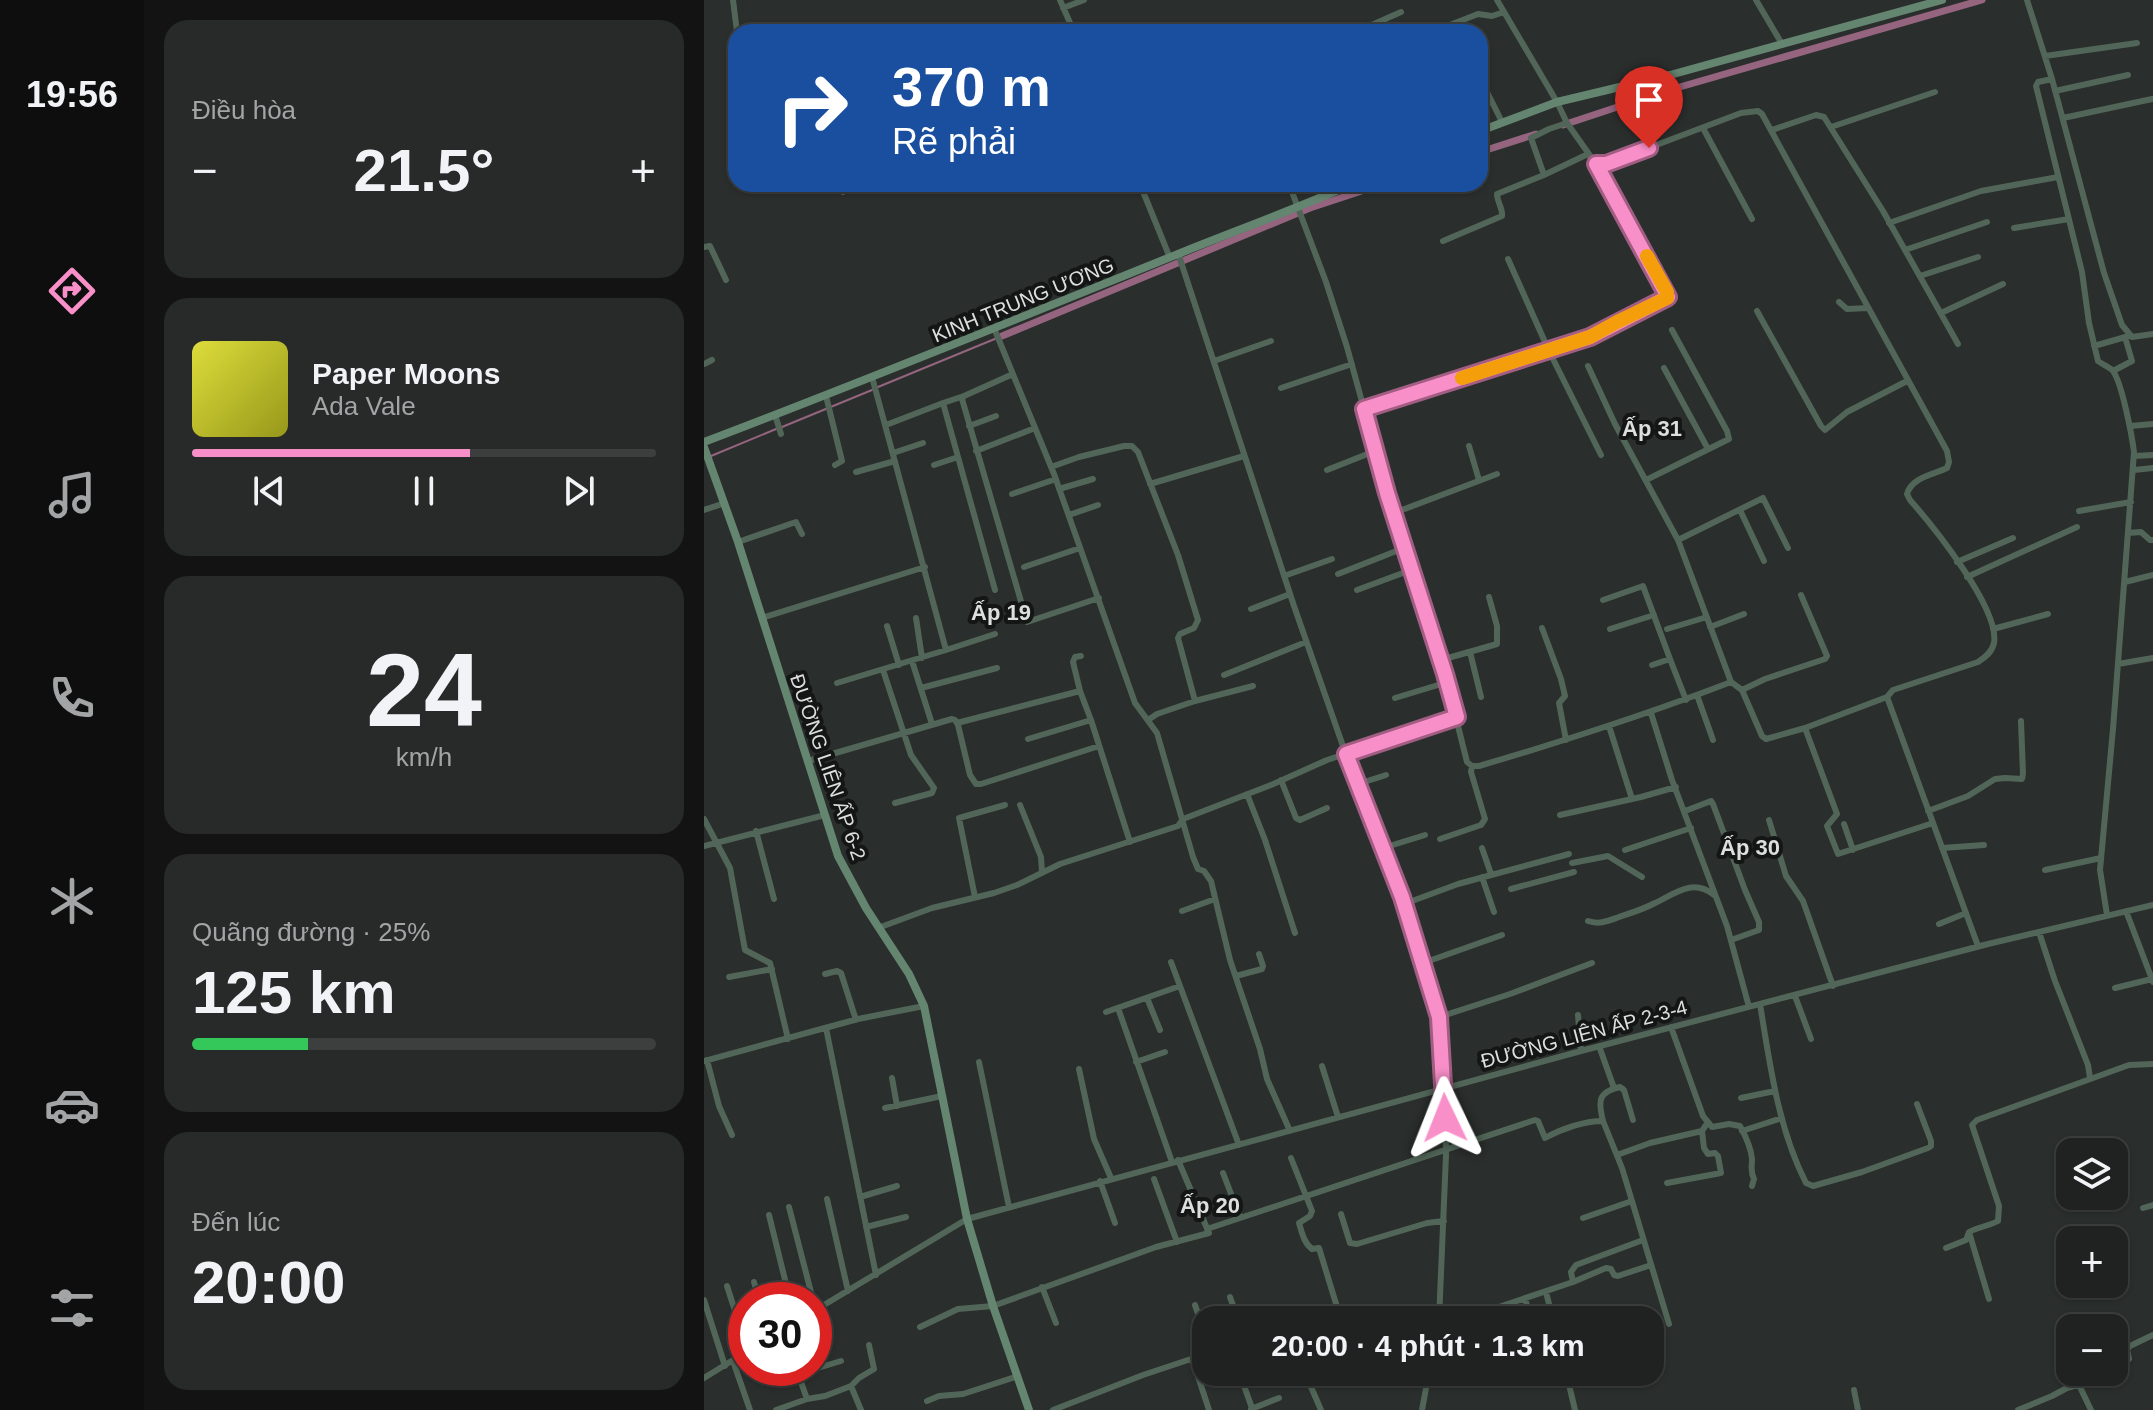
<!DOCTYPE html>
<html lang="vi">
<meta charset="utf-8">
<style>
body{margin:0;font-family:Arial,sans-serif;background:#282a2a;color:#f1f3f6;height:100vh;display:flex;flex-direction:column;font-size:30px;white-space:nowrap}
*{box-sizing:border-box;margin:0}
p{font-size:26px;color:#a2a4a5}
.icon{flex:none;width:44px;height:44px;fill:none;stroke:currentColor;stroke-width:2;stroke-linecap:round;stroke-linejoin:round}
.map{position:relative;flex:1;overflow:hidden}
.drawer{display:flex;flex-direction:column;gap:20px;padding:20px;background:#121312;width:560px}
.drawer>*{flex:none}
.hud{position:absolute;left:24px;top:24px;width:760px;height:168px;border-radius:24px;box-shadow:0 2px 6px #0004,0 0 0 2px #3d3f3f;background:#1a4fa0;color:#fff;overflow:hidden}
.controls{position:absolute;left:1352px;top:1138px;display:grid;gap:16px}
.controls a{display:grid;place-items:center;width:72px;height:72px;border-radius:16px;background:#202221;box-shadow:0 2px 6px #0004,0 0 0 2px #3d3f3f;font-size:40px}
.speed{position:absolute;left:24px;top:1282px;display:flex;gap:16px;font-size:40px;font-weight:700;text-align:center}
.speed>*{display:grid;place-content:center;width:104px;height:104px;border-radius:50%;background:#202221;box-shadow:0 2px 6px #0004,0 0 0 2px #3d3f3f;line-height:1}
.speed .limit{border:12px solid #d22;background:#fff;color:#111}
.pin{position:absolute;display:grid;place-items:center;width:68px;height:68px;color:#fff;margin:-82px -34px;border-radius:50% 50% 50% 0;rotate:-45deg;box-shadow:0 0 8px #0007}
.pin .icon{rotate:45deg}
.me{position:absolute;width:88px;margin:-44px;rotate:358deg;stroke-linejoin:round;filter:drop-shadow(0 0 6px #0008)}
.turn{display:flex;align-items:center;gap:28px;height:168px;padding:0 32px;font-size:36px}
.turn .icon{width:104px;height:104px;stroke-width:2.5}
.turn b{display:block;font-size:56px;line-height:68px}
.big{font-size:60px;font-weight:700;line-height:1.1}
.drawer .tile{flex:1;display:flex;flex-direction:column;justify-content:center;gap:12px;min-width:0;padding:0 28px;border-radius:24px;background:#282a2a}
.drawer .dial{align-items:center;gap:0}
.dial b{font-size:104px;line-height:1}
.song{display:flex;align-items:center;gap:24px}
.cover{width:96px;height:96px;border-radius:12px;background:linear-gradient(135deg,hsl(60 70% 55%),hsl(60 70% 35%))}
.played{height:8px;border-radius:4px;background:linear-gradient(90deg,#f98fc9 60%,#3d3f3f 60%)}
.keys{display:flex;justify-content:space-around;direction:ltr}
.heat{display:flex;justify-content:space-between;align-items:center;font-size:44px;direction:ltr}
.charge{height:12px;border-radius:6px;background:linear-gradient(90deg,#34c759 25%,#3d3f3f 0)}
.trip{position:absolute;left:488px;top:1306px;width:472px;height:80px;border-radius:24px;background:#202221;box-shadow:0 2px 6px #0004,0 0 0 2px #3d3f3f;font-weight:700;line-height:80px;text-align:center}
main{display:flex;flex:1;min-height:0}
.tab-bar{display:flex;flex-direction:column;width:144px;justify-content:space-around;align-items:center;background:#0d0e0d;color:#a2a4a5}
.tab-bar .icon{width:56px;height:56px}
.tab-bar .current{color:#f98fc9}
.tab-bar b{font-size:36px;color:#f1f3f6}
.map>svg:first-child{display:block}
</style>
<main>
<nav class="tab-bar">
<b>19:56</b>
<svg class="icon current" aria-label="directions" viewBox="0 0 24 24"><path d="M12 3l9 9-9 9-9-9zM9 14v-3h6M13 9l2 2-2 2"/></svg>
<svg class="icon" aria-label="music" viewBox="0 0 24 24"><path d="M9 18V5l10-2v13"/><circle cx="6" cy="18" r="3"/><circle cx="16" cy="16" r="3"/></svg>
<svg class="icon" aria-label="phone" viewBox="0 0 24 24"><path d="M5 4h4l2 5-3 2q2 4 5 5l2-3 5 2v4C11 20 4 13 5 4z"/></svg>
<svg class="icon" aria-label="climate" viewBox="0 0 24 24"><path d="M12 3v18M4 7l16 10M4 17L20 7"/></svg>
<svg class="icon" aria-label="car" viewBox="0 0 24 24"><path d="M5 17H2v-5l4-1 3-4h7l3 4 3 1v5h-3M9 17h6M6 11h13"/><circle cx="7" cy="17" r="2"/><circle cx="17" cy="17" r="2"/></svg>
<svg class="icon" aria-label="filters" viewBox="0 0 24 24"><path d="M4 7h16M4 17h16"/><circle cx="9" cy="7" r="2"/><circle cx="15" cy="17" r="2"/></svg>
</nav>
<section class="drawer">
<div class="tile"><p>Điều hòa</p>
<div class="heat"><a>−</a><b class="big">21.5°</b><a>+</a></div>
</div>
<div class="tile">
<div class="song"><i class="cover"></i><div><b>Paper Moons</b><p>Ada Vale</p></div></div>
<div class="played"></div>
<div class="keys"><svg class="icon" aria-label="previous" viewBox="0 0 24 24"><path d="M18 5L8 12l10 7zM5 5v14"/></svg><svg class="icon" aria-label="pause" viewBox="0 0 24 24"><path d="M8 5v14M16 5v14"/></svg><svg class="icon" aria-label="next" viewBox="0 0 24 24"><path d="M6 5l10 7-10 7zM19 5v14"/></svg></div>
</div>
<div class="tile dial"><b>24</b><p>km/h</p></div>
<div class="tile"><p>Quãng đường · 25%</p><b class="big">125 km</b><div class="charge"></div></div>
<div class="tile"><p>Đến lúc</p><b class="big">20:00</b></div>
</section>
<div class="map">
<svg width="1449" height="1410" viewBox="0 0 1449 1410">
<rect width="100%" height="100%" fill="#2a2e2c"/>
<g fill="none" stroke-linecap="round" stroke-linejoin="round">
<path stroke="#95647e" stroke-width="2" d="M174 387 298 336
M78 427 168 390
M7 456 72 429"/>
<path stroke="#95647e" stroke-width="7" d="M859 125 962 91 1278 0
M776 152 832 134
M298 336 606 208 679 184"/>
<path stroke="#516658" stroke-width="6" d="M29 0 33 32
M356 0 370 32
M793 0 853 102 863 123 892 164H902L1037 113 1054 111 1058 114 1243 451 1245 462 1243 468C1229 475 1208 477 1203 494L1206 500C1229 526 1296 609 1290 643 1288 652 1282 657 1274 662L1189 690 1183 697 1101 728 1133 814 1123 826 1134 854 1229 823
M1052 0 1078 44
M1323 0 1348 79 1400 273 1418 325 1428 337 1449 334
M359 8 380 0
M652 32 697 12
M728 32 774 14 788 16 800 12
M1341 56 1433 43
M776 78 798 122
M1348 79 1334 82 1332 86 1378 272 1385 323 1394 361C1399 365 1406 367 1409 371 1418 383 1428 436 1430 452L1409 729 1396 870 1403 915
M1351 91 1424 75
M1359 118 1448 99
M1127 127 1231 92
M999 128 1048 219
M1068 130 1112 115 1120 117 1179 211 1254 344
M840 175 884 154
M137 184 139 192
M436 184 466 258
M585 184 622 282 643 347 683 493 741 674 763 762 768 766H775C860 741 944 714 1027 682L974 540 911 424 884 366
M1185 223 1277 191 1354 177
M1310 228 1365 219
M739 241 798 216C799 208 793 202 793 194L840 175 827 138 845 129 863 123
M0 247 6 246 22 280
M1201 250 1283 222
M476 253V259L590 606 640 749 698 897 735 1017 741 1087 742 1155 735 1320
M804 259 845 351 897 455
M1216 276 1274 257
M1135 302 1143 309 1164 308
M1053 311 1117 426 1121 430 1143 412 1203 381
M1237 313 1299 284
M290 328 350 474 431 703 453 733 489 857 494 869 500 871 507 881 526 960 556 1049 563 1079 586 1131
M1390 346 1425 336
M845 351 886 337 964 296 892 164
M510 361 567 341
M0 364 8 360
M960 368 1004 449
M1409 371 1428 361 1421 337
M309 374 260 396 258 399 323 622 395 598
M168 377 242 650 291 634
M577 388 648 364
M122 396 138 461 131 465
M260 396 239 403 291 590
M660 409 844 350
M71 415 77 434
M182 425 239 403
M265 426 292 416
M1426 426 1449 424
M765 446 775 480
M272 451 331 428
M189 453 219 443
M1430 456 1449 455
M230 465 254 457
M347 467 375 457 420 446H428L434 452 474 555 494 620 490 628 476 634 474 638 491 701 453 714 444 720
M623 470 671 451
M1430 470 1449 468
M152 472 191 461
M942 480 1025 439 1023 431 968 330
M446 484 540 456
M355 489 389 479
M308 494 352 479
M0 510 21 503
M1036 510 1060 561
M1375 511 1427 502
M690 513 793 474
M365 515 394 505
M1424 533 1437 532 1446 540H1449
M974 540 1059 498 1084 548
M34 542 92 522 98 534
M1253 562 1309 538
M320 567 376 548
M634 574 700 548
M580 576 628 559
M1263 577 1373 527
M1421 582 1449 575
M653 590 707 570
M899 600 939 586 966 659
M547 609 586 594
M58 618 221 567
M212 618 218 658
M183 626 195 665
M1006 627 1040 614
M838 628 857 679 861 696 855 703 862 740
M906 629 950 615
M963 629 1003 617
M1289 629 1344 614
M766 652 777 697
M737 660 793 644V626L785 597
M208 661 228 724
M1414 664 1449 658
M948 665 966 659 982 700
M179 670 207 755 230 788 228 793 191 803
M520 675 602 642
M1027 682 1038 690 1058 736 1062 739 1101 728
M133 683 242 650
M217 688 293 668
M1038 690 1061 679 1121 659 1123 656 1097 595
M376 691 369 662 371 657 377 656
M993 695 1009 740
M1183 697 1274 946
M691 698 744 682
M491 701 549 686
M947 713 968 780 1023 926 1045 1007
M253 723 376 691 387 720 426 842
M905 726 928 799
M324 739 387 720
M104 761 248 719 251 720 254 725 266 775 272 784H277L395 746
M577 780 592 818 596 820 623 808
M654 784 682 775
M543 794 561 840 591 933
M316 805 337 857 338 872
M981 811 1007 801 1009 804 1041 890 1055 922V930L1027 940
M1224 811 1264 796 1291 779 1301 778 1318 779 1319 774 1317 721
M856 815 937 797 972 787
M0 819 26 868 41 950 66 963 84 1039
M1065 820 1082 876 1099 901 1129 986
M1140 824 1149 850
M52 831 70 899
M736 839 777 825 781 819 767 772 768 766
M0 846 121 815
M679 848 721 835
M778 848 787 874
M1238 848 1280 845
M921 850 987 828
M868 863 904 856 938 877
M1341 870 1397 858
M778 877 790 912
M807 889 870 872
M271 897 255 818 301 805
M700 904 754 884 865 854
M478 911 511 899
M1422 911 1449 982
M884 921C895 925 904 921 915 917 927 913 940 909 951 903 972 893 989 878 1010 895
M1235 924 1262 913
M174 928 228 908 290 893 313 885 356 864 474 826 479 819 567 785 623 760 753 717
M1335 932 1351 981 1384 1065 1386 1078
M467 962 476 986
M719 963 798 935
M121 974 133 971 137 973 152 1020
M532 976 558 969 559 966 555 954
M25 977 68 969
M1411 988 1448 979
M1091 996 1107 1039
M443 998 456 1030
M1056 1004C1066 1065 1074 1128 1102 1183L1109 1186 1158 1172 1224 1148 1227 1146V1141L1213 1104
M414 1008 468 1162
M402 1012 476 986 535 1145
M874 1015 877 1051
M735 1017 806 994 888 963
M967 1027 999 1116 1008 1127 1025 1124 1036 1126C1041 1135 1047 1147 1048 1159 1048 1167 1046 1171 1050 1179L1048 1186
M122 1028 172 1275
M895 1046 910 1088
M3 1060 15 1106 28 1135
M0 1061 154 1019 220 1006
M275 1062 305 1207
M432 1062 461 1052
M618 1066 634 1117
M375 1069 390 1139 407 1178
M188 1078 193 1106
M1037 1098 1071 1091
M181 1108 238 1096
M899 1121C894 1101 894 1092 916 1087L920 1090 929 1120
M1038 1131 1078 1118
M913 1155 946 1143 998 1131
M587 1158 608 1211 606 1216 595 1223C598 1233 600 1243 608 1249L615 1248 637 1320
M519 1173 536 1217
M450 1179 473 1242
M396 1181 411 1223
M963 1183 1017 1173 1014 1156 1011 1153 1004 1154 1000 1148 998 1131 1004 1122
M156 1197 193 1186
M123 1199 144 1291
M928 1201 965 1324
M85 1207 109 1300
M1439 1208 1449 1205
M637 1214 646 1243 653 1244 723 1223 740 1221
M65 1215 86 1300
M162 1227 202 1217
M503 1229 831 1120 834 1121 841 1138C857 1129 880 1121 899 1121L918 1168 928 1201 879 1218
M1265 1232 1285 1299
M1242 1248 1262 1240 1265 1232C1274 1227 1285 1226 1294 1221L1295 1206 1268 1125 1273 1120 1425 1065 1449 1064
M50 1282 55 1300
M869 1282 902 1268 907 1269 910 1275 914 1276 947 1265
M23 1286 42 1345
M338 1287 352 1323
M842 1292 849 1320
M526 1297 534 1320
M821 1298 827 1320
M0 1300 21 1366
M491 1305 502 1337
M110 1311 263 1219 877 1051 1284 944 1449 905
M673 1320 723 1309 737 1311
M756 1320 869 1282 867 1272 872 1265 939 1240
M216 1327 254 1309 289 1306 452 1247 505 1233 474 1160
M488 1358 505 1410
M29 1361 46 1410
M92 1368 103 1399 121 1396 147 1386 157 1410
M1410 1368 1425 1359 1423 1350 1426 1346 1449 1335
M535 1372 548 1408
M580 1372V1373
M862 1372 871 1410
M94 1374 137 1361
M0 1378 42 1352
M604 1380 617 1410
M1375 1385 1387 1410
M147 1386 155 1378 170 1369 165 1345
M1150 1390 1154 1410
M223 1401 235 1396 259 1394 314 1376
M547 1409 575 1398
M72 1410 103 1399
M349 1410 439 1375 502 1354
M718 1410 725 1372
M1314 1410 1348 1396 1363 1388 1391 1380 1401 1372"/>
<path stroke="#648570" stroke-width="8" d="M776 131 853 102 966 75 1238 0
M0 442C161 381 320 316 479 252 536 229 592 209 648 184
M0 447 34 542 134 856 162 908 205 974 220 1006 263 1219 289 1306 325 1410"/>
</g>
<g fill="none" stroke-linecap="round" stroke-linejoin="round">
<defs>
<path id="route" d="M741 1118 735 1017 698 897 642 754 753 717 741 674 683 493 660 409 886 337 964 297 892 164H902L945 148"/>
</defs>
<use href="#route" stroke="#a25d83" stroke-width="20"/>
<use href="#route" stroke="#f98fc9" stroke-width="14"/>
<path stroke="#f59e0b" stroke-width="14" d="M758 378 886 337 913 322 963 298V292L943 256"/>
</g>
<g text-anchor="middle" stroke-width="8" stroke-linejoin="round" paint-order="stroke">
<g font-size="20" fill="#dcdfdd" stroke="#141615">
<text transform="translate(319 300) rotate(-22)" y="7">KINH TRUNG ƯƠNG</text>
<text transform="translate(124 767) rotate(71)" y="7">ĐƯỜNG LIÊN ẤP 6-2</text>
<text transform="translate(880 1034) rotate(-15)" y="7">ĐƯỜNG LIÊN ẤP 2-3-4</text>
</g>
<g font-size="22" font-weight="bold" fill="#dcdfdd" stroke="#141615">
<text x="948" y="436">Ấp 31</text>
<text x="297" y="620">Ấp 19</text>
<text x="1046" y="855">Ấp 30</text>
<text x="506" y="1213">Ấp 20</text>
</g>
</g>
</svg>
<div class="controls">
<a><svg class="icon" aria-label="layers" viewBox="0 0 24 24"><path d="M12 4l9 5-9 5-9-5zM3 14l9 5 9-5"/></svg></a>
<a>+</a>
<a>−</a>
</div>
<div class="speed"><div class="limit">30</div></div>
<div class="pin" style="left:945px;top:148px;background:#d93025"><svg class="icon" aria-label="arrive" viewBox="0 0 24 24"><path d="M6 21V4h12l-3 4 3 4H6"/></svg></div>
<svg class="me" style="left:741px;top:1118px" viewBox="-20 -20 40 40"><path d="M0-17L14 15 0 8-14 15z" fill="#f98fc9" stroke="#fff" stroke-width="4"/></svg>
<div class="trip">20:00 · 4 phút · 1.3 km</div>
<div class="hud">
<div class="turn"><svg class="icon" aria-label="right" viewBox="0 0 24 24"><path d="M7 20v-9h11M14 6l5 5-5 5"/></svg><div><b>370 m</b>Rẽ phải</div></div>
</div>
</div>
</main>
